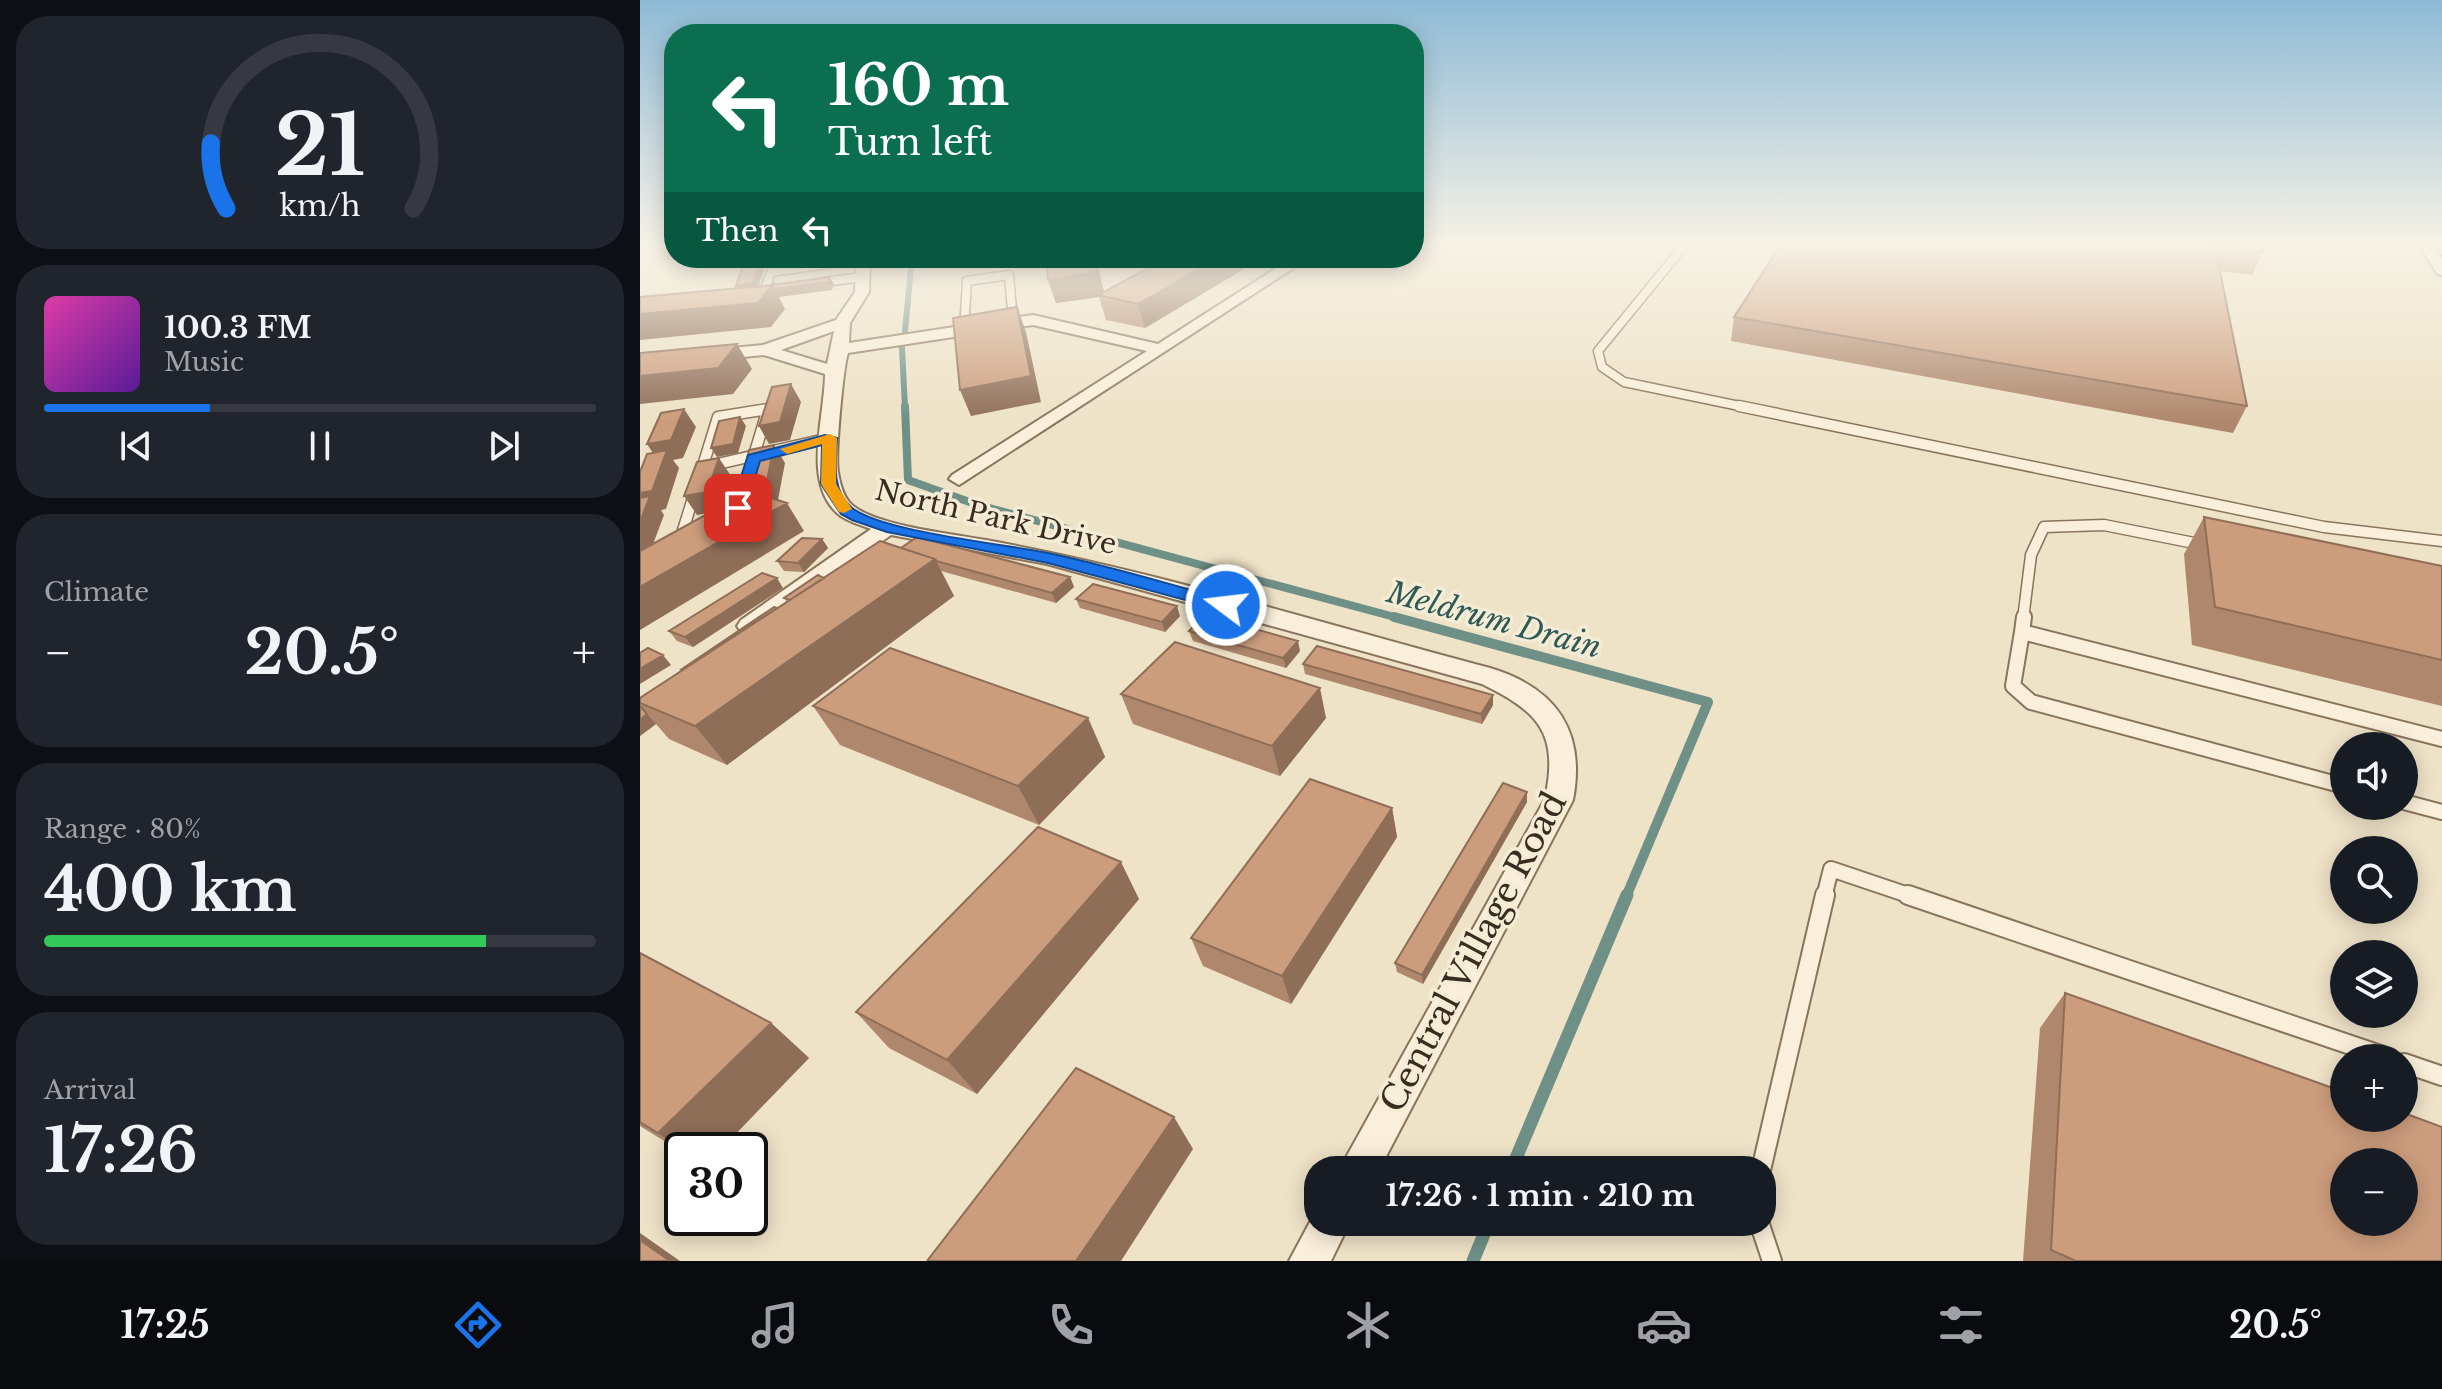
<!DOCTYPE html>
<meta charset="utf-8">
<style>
body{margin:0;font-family:"Libre Baskerville",serif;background:#20242c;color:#f1f3f6;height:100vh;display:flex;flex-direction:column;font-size:30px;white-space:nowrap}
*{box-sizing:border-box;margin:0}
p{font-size:26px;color:#9ea1a6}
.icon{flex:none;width:44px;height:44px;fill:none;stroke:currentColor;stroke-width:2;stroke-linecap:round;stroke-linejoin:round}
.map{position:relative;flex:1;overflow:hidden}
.sheet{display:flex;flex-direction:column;gap:16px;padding:16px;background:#0d0f14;width:640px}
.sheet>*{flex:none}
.guide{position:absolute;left:24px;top:24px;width:760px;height:244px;border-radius:32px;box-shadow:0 4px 20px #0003;background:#0b6e4f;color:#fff;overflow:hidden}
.tools{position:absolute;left:1690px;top:732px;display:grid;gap:16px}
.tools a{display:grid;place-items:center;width:88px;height:88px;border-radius:50%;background:#171b24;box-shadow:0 4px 20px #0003;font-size:40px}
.speed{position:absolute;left:24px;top:1132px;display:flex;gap:16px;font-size:40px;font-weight:700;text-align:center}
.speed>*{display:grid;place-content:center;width:104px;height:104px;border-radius:50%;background:#171b24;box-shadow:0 4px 20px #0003;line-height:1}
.speed .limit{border:4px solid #111;border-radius:12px;background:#fff;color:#111}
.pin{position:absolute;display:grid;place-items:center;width:68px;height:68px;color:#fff;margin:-34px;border-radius:16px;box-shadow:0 4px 12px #0006}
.me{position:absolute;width:88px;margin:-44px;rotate:285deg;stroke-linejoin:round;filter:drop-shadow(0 0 6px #0008)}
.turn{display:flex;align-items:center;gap:28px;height:168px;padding:0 32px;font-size:36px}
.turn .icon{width:104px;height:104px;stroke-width:2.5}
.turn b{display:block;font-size:56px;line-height:68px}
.then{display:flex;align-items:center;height:76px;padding:0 32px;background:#0003;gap:16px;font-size:30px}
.big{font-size:60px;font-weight:700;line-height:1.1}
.sheet .card{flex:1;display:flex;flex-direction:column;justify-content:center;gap:12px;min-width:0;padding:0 28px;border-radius:32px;background:#20242c}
.sheet .dial{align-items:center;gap:0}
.dial svg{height:208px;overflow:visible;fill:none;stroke:#363941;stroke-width:7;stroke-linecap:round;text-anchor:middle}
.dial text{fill:#f1f3f6;stroke:none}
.song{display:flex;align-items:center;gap:24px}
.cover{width:96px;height:96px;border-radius:12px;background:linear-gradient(135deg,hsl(320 70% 55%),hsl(270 70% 35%))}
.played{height:8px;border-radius:4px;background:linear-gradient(90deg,#1a73e8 30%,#363941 30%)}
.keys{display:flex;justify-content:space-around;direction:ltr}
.heat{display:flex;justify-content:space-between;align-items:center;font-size:44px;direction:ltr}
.charge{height:12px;border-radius:6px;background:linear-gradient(90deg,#34c759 80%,#363941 0)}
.trip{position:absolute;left:664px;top:1156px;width:472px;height:80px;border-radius:32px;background:#171b24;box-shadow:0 4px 20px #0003;font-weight:700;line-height:80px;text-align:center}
.tab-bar{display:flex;height:128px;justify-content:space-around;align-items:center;background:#090b0e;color:#9ea1a6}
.tab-bar .icon{width:56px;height:56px}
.tab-bar .current{color:#1a73e8}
.tab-bar b{font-size:36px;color:#f1f3f6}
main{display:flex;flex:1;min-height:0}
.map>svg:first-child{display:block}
</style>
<main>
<section class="sheet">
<div class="card dial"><svg viewBox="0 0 100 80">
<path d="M14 69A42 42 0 1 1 86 69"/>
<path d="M14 69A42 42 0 0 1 8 44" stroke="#1a73e8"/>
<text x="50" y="56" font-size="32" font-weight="700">21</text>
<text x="50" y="72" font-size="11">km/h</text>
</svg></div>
<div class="card">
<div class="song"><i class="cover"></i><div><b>100.3 FM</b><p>Music</p></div></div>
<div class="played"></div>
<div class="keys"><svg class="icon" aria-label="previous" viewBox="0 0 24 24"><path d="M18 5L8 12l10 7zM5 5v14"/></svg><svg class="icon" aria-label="pause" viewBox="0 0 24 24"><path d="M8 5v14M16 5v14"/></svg><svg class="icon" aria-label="next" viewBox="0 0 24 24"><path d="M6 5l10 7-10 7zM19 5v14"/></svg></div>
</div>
<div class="card"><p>Climate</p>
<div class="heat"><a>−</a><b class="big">20.5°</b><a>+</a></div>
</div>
<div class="card"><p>Range · 80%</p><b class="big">400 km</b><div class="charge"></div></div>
<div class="card"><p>Arrival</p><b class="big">17:26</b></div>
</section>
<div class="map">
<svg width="1802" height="1261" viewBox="0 0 1802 1261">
<rect width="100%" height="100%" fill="#eee2c7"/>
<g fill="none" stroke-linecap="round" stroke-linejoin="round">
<path stroke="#6e9087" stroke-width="6" d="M265 331 272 258
M262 348 265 408"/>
<path stroke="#6e9087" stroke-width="8" d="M265 406 268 480 338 505 762 619"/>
<path stroke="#6e9087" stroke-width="10" d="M754 617 1068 702 986 897"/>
<path stroke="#6e9087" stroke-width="13" d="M871 1170 987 895
M833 1261 849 1222"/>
<defs>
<path id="lane-far3" d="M1044 246 958 351 962 367 984 382 1109 408
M177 283 222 277
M135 288 125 289 131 272 223 259
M324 330 327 281 369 275 373 322"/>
<path id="lane-far2" d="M1099 406 1684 527 1802 541
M128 409 98 508 40 540 78 417Z
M69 466 190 438
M1383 619 1391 555 1404 527 1464 525 1564 545"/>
<path id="lane-far1" d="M1384 617 1382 632 1802 739
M1382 632 1373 686 1391 702 1704 786
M1764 802 1802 812
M1184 897 1191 869 1274 897"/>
<path id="lane" d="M1268 895 1749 1058
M1764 1063 1802 1076
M1121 1170 1185 895
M1119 1222 1132 1261"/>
<path id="street" d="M1780 246H1794L1802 259V275L1797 274Z
M216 258H230L229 292 210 323 209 343 393 315 518 344 652 258H669L319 485 309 479 312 475 507 351 393 325 208 353C203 368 195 456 198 472 200 484 203 497 212 505 236 526 313 534 346 540 516 571 683 624 850 668 917 688 946 732 933 800L739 1170H699L905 799C919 733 899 712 842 684L407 564 251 535 117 632H101L97 626 101 620 231 529C221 525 205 521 197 513 162 481 185 416 185 374L124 355 71 360 63 355 71 350 123 345 196 320 215 292ZM194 331 187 364 141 350Z
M678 1207V1222H710L691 1261H649Z"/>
</defs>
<use href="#lane-far3" stroke="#8a745c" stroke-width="11"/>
<use href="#lane-far2" stroke="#8a745c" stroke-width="13"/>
<use href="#lane-far1" stroke="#8a745c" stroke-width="18"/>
<use href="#lane" stroke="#8a745c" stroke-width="22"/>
<use href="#street" stroke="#8a745c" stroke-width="4"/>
<use href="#lane-far3" stroke="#f9efda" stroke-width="8"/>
<use href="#lane-far2" stroke="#f9efda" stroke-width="10"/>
<use href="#lane-far1" stroke="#f9efda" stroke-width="14"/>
<use href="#lane" stroke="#f9efda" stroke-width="18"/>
<use href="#street" fill="#f9efda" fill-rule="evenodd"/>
</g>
<path fill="#af876c" d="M19 246H34V258H61L27 260Z
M1140 246H1622L1623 252 1612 275 1580 271 1607 406 1593 433 1091 341 1094 317Z
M406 258H456L464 292 602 260 604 269 505 328 466 320 459 297 416 303 408 280Z
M1564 517 1802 566V706L1552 645 1544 554Z
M182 539 188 548 164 572 144 571 137 561Z
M261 548 430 577 434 587 416 603 301 571 314 596 87 765 29 739 16 724 0 736V698L147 602 144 598 184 578Z
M143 588 53 647 37 641 29 631Z
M436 599 540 616 525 632 440 608Z
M549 631 660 651 646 668 553 641Z
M663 664 853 695V705L842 724 665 674Z
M481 694 686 718 640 776 493 724Z
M173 706 448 718 465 757 399 825 200 745Z
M887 792V802L783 984 757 972 755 963Z
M752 808 757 837 651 1004 563 966 551 938Z
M499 899 337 1094 249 1048 216 1012Z
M0 953 131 1023 169 1058 80 1150H42V1152L0 1126Z
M1425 993 1802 1261H1383L1400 1028Z"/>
<path fill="#8f6e58" d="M324 258H377L378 261 328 268Z
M455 258H456L465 296 458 295 459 297 416 303 408 280Z
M578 258H605L602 260 604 269 505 328 498 304Z
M120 262 124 270 117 291 101 294 96 286Z
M190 277 194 285 192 290 139 297 145 309 131 327 0 340V314L132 285Z
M377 307 386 332 401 402 331 416 320 390Z
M97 344 112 369 93 394 0 404V376Z
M151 384 161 402 150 440 129 444 119 426Z
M44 409 56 427 43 458 33 460 39 468 26 509 21 510 24 515 9 555 0 556V493L19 462 7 444Z
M100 417 106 426 98 453 77 457 71 448Z
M134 445 145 463 137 505 112 510 100 491Z
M79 458 91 476 80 511 57 515 44 496Z
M147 503 164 531 0 630V587Z
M182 539 188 548 164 572 158 563Z
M295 559 314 596 87 765 55 726Z
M430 577 434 587 416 603 412 593Z
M137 578 143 588 53 647 45 637Z
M537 606 540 616 525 632 522 622Z
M658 641 660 651 646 668 643 658Z
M23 655 31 665 0 684V669Z
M680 688 686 718 640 776 632 746Z
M853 695V705L842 724 841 714Z
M7 714 16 724 0 736V720Z
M448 718 465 757 399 825 378 786Z
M887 792V802L783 984 782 975Z
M752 808 757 837 651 1004 642 976Z
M481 862 499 899 337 1094 307 1060Z
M131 1023 169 1058 80 1150H42L18 1133Z
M534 1117 553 1149 481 1261H436Z
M0 1233 40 1261H30L0 1240Z"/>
<path fill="#cc9d7d" stroke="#8f6e58" stroke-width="2" fill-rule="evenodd" d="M1140 246H1575L1607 406 1094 317Z
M1575 246H1622L1623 252Z
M406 258H455L458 272 408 280Z
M527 258H578L498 304 458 295Z
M120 262 113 283 96 286 104 264Z
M190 277 188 282 134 289 132 285 116 287Z
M132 285 118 303 0 314V297Z
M377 307 391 376 320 390 313 318Z
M97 344 78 368 0 376V353Z
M151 384 140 422 119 426 132 387Z
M44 409 31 440 7 444 21 413Z
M100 417 93 444 71 448 79 421Z
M134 445 126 486 100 491 109 450Z
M27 450 12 491 0 493V472L7 454Z
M79 458 67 492 44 496 57 462Z
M109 491 147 503 0 587V551Z
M10 496 0 522V498Z
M1564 517 1802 566V660L1575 607Z
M277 537 430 577 412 593 296 561 295 559 261 548Z
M162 538 182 539 158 563 137 561Z
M240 541 295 559 55 726 0 703V698Z
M122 573 137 578 45 637 29 631Z
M178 575 184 578 150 600 144 598Z
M453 584 537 606 522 622 436 599Z
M134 607 137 608 43 669H42Z
M565 615 658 641 643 658 549 631Z
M535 642 680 688 632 746 481 694Z
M677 646 853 695 841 714 663 664Z
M8 648 23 655 0 669V653Z
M250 648 448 718 378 786 173 706Z
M0 706 7 714 0 720Z
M670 779 752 808 642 976 551 938Z
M863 783 887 792 782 975 755 963Z
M398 827 481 862 307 1060 216 1012Z
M0 953 131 1023 18 1133 0 1122Z
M1425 993 1704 1092V1118H1764V1113L1802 1127V1261H1436L1411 1250ZM1704 1162H1764V1222H1704Z
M436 1068 534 1117 436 1261H287Z
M0 1240 30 1261H0Z"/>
<linearGradient id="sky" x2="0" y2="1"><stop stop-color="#8ebad6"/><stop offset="0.58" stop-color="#f7f2e6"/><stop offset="1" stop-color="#f7f2e6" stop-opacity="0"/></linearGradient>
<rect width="1802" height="422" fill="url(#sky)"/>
<path fill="#1a73e8" stroke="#114b97" stroke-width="2" d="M185 435 197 438C196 463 191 489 211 507 240 532 366 544 408 553 470 566 531 585 592 601L594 605 586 611 408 563 247 532 212 520 201 514 181 484 182 445 120 461 106 508 93 511 91 508 108 455Z"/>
<path fill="#f59e0b" d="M190 434 197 438 196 484 212 509 204 513 199 512 181 484 182 444 147 454 140 449Z"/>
<g text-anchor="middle" stroke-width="7" stroke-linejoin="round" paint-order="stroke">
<g font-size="28" fill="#3a2c20" stroke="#f5ecd6">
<text transform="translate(356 517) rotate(13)" y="10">North Park Drive</text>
</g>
<g font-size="30" font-style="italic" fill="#2f5956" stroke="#f5ecd6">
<text transform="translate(854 620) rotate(15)" y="10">Meldrum Drain</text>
</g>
<g font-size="34" fill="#3a2c20" stroke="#f5ecd6">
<text transform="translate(833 952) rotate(-62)" y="12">Central Village Road</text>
</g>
</g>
</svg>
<div class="tools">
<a><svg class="icon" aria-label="sound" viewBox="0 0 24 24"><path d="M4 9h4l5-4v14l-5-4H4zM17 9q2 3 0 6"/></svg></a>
<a><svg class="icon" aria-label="search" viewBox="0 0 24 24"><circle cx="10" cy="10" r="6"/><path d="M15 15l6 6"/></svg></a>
<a><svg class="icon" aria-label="layers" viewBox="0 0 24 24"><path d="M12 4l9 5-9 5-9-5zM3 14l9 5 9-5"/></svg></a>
<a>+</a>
<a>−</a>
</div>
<div class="speed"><div class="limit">30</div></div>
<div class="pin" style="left:98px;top:508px;background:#d93025"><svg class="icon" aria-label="arrive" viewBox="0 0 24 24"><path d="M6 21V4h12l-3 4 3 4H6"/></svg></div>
<svg class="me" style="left:586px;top:605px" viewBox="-20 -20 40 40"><circle r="17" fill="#1a73e8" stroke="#fff" stroke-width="3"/><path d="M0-11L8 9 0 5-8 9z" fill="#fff"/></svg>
<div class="trip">17:26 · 1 min · 210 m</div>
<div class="guide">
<div class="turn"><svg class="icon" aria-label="left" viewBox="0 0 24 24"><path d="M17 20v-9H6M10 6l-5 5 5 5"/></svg><div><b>160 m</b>Turn left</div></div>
<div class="then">Then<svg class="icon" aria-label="left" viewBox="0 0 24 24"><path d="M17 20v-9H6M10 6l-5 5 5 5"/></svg></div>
</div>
</div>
</main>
<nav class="tab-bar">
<b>17:25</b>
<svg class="icon current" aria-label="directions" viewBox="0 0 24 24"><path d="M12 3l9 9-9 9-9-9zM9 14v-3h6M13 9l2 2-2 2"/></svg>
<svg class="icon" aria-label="music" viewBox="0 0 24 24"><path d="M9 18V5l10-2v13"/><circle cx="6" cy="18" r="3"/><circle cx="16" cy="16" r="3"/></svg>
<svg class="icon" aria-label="phone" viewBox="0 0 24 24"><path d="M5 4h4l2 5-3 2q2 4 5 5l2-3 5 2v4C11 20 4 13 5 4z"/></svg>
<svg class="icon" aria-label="climate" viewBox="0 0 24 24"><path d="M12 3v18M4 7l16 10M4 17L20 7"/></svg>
<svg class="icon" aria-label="car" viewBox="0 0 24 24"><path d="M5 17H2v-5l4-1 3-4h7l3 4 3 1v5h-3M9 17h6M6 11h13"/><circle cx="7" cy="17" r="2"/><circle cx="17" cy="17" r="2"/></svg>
<svg class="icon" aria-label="filters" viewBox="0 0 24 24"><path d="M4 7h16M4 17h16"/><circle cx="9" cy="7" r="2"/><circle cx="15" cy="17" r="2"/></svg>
<b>20.5°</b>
</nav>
